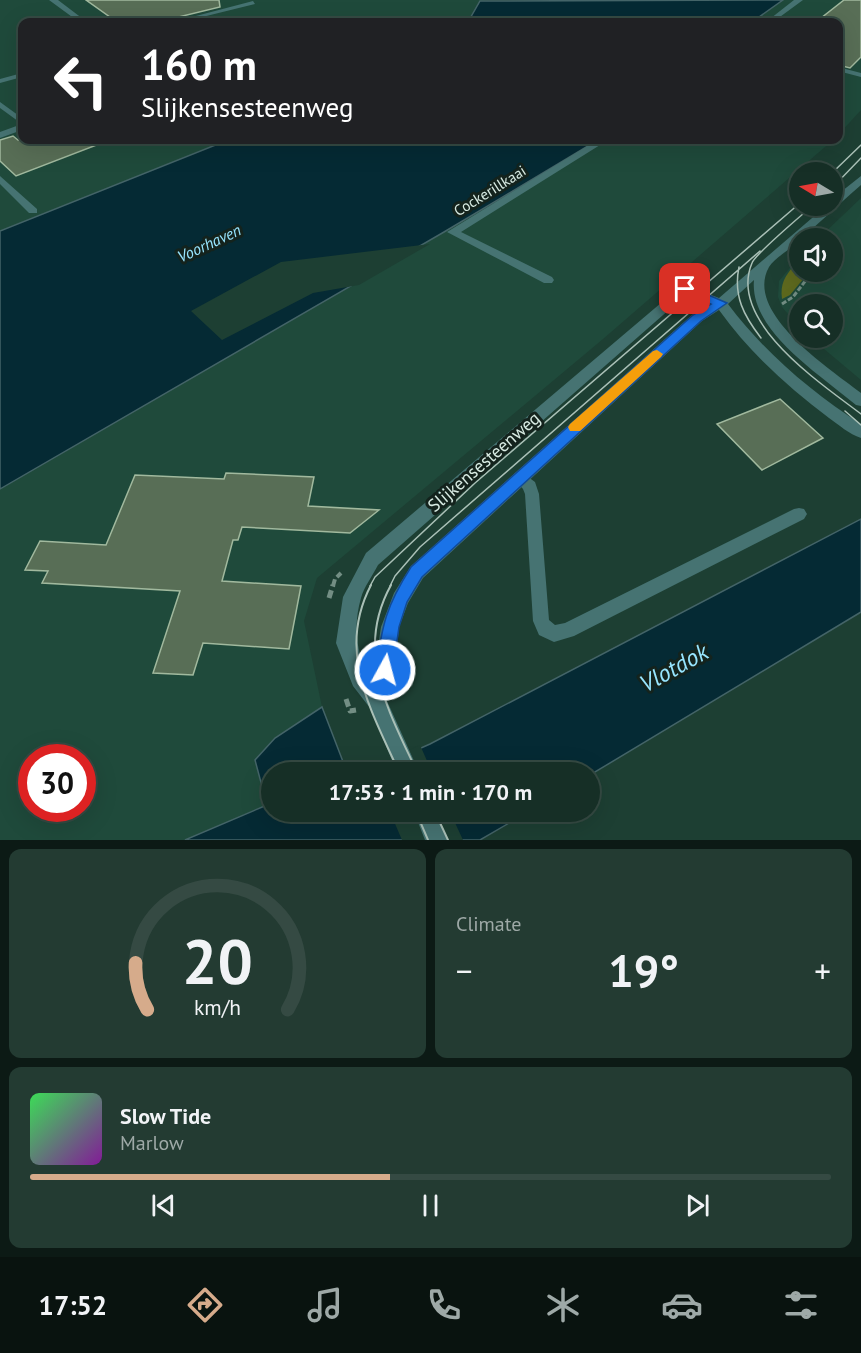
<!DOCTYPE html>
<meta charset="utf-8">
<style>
body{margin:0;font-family:"PT Sans",sans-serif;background:#233b32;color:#f1f3f6;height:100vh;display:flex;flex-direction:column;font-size:22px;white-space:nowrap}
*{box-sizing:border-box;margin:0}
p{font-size:20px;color:#9ea9a7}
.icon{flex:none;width:33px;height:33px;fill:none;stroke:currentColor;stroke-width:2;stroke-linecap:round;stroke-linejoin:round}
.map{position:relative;height:840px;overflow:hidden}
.panel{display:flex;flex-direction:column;gap:9px;padding:9px;background:#0c1a15;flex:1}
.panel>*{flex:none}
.hud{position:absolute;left:18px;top:18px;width:825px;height:126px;border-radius:12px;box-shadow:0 6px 24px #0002,0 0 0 2px #354a43;background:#202124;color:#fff;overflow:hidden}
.needle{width:39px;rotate:280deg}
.fabs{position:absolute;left:789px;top:162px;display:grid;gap:12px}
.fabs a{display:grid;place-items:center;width:54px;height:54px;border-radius:50%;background:#162f26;box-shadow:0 6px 24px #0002,0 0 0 2px #354a43;font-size:30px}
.speed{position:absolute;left:18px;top:744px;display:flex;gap:12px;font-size:30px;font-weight:700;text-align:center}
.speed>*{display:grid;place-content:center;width:78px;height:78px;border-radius:50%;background:#162f26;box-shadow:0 6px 24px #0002,0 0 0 2px #354a43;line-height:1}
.speed .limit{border:9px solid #d22;background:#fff;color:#111}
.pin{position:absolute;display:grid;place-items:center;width:51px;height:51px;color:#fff;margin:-26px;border-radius:12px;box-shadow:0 3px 9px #0006}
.me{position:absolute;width:66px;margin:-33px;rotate:7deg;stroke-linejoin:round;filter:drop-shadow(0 0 4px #0008)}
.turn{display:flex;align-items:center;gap:21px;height:126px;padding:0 24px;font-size:27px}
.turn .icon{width:78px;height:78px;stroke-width:2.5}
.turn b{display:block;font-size:42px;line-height:51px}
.big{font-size:45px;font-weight:600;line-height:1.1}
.panel .widget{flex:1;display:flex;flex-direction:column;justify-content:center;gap:9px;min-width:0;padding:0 21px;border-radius:12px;background:#233b32}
.panel .dial{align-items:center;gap:0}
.dial svg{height:156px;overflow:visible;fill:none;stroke:#354a43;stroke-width:7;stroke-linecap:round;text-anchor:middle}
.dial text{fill:#f1f3f6;stroke:none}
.song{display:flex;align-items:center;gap:18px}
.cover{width:72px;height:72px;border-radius:9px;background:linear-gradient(135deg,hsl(130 70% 55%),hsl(290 70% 35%))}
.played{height:6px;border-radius:3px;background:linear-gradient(90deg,#d6ab8b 45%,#354a43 45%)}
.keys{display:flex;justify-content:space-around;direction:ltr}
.heat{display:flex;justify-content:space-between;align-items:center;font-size:33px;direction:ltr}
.panel .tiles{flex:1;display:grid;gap:9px;grid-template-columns:1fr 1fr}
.widget:last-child{grid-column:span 2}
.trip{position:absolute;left:261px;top:762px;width:339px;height:60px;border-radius:30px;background:#162f26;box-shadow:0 6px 24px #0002,0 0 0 2px #354a43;font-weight:600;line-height:60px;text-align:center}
.tab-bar{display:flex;height:96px;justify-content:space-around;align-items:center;background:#09130f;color:#9ea9a7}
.tab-bar .icon{width:42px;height:42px}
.tab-bar .current{color:#d6ab8b}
.tab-bar b{font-size:27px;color:#f1f3f6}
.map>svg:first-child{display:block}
</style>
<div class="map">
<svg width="861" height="840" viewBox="0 0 861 840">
<rect width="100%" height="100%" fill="#1d3f33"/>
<path fill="#1f4a3b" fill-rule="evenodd" d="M0 0H490L480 1 468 22H22V140H228L0 231Z
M783 0H861V110L839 134 838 22H752Z
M598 140H833L603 339 317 578 304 621 322 707 275 738 267 805 185 840H0V489L444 232ZM32 758H82V808H32Z
M861 198V380L811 338H832V304H800L799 327 782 307 778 297 779 281 799 257 800 272H832V238H819Z"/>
<path fill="#5e691e" d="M794 265 799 268 800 272H809L790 295 782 299C780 283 785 277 794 265Z"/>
<path fill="#052a34" stroke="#446468" stroke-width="1.5" d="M783 0 752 22H468L480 1Z
M228 140H598L444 232 0 489V231Z
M861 519V612L590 775V772H367L430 744Z
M322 707 347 772H272V812H528L480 840H185L267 805 255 760 275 738Z"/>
<path fill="#1d3f33" d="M430 244 359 285 313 293 222 340 191 311 281 262Z
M420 745 432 772H374L372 767Z
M390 812H450L463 840H402Z"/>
<path fill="#586e56" stroke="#a1b99e" stroke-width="1.5" d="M86 0H219L220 7 158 22H117Z
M844 0H861V57L850 68 838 65V22H816Z
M13 136 18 140H107V141L16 176 0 161V140Z
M780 399 823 438 762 470 717 424Z
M226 473 314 477 308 506 379 510 350 533 242 527 238 540H233L222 581 301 586 289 649 203 643 193 675 153 673 180 591 42 583 48 571 25 570 40 541 106 545 135 475 224 479Z"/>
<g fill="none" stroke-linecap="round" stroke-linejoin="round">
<path stroke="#738e84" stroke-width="3" stroke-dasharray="5 2" stroke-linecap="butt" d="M782 304 793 297 810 275 819 274"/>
<path stroke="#738e84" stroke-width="4" stroke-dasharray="7 3" stroke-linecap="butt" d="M333 586 335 579 341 573"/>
<path stroke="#738e84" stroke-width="5" stroke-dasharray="8 4" stroke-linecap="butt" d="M329 598 333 585
M346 699 350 711 356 710"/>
<path fill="#467372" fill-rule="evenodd" d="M253 1 255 4 182 22H173Z
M838 67 861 73V77L838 71Z
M22 73V77L0 83V79Z
M0 102 22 118V130L0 138V132L22 124 0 108Z
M0 176 37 209V213H29L0 184Z
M520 471 535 482 539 494 549 620 555 625 565 623 794 509 799 508 804 509 807 514 804 519 574 636 554 642 539 635 533 621 525 494 523 489 513 477 515 473Z"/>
<path fill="#467372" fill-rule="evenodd" d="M49 0H58L87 22H79Z
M794 0H803L773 22H766Z
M597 140H608L461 232 552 277 554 280 552 283H544L447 232Z
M861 176V185C838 205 815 227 793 246 786 252 774 259 769 267 743 313 832 370 861 393V406L856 405C821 375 749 331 754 280L728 304C764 352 811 392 861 424V438C849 434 839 425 829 418 788 387 749 352 719 310L702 321 423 578 408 603 399 627 395 670 387 701 419 772H397L370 708 353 686 336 643 343 597 366 553 681 286H689L719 298 826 206H832V199ZM687 294 711 304 692 315 411 566 394 593 381 627 373 679C355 656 353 626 361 598 364 587 373 575 378 565Z
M414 812H436L448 840H425Z"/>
<path stroke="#aac0b7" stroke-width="1.5" d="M832 173 861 145
M832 188 861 158
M812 206C802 215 755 254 752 263 727 322 822 384 861 414
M739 267C733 296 744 316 761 338
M845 411 861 425
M370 586 375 577 475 483 800 203
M390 586 395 576 420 547 760 251"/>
<path stroke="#aac0b7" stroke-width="2" d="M371 585C336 652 371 710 399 772
M391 585C354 652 388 709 417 772
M416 812 428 840
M435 812 448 840"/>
</g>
<path fill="#1a73e8" stroke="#114b97" stroke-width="1.5" d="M685 285 727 303 701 321 422 577 407 602 399 627 392 676 385 679 379 676 376 670C382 625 386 606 411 567L693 315 711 304 681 291 679 289Z"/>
<path fill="#f59e0b" d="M657 350 663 354 661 357 580 431H570L568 427 570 424 653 351Z"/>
<g text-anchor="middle" stroke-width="6" stroke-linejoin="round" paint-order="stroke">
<g font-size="15" fill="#d8ebe3" stroke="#14231d">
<text transform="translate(490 191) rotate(-32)" y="5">Cockerillkaai</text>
</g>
<g font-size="16" font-style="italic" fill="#97e5fe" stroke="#14231d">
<text transform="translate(209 243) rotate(-25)" y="6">Voorhaven</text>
</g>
<g font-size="18" fill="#d8ebe3" stroke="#14231d">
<text transform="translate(484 462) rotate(-41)" y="6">Slijkensesteenweg</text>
</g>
<g font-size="24" font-style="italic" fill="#97e5fe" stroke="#14231d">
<text transform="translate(674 668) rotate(-29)" y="8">Vlotdok</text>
</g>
</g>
</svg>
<div class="fabs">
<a><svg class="needle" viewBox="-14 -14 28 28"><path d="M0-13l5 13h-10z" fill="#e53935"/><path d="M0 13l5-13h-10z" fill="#9ea9a7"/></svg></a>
<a><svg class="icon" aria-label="sound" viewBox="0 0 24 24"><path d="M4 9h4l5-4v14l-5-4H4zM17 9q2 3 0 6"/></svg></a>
<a><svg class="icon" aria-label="search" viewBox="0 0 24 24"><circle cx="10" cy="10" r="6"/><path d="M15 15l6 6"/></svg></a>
</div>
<div class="speed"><div class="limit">30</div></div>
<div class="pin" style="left:685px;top:289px;background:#d93025"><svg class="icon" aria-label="arrive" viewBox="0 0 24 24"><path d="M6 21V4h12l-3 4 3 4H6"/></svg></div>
<svg class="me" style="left:385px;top:670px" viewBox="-20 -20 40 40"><circle r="17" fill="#1a73e8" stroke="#fff" stroke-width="3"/><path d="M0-11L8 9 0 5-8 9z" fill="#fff"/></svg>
<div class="trip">17:53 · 1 min · 170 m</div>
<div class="hud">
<div class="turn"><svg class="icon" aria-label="left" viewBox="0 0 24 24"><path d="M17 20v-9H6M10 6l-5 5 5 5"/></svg><div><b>160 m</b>Slijkensesteenweg</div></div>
</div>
</div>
<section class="panel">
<div class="tiles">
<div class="widget dial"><svg viewBox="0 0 100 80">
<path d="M14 69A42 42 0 1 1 86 69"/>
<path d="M14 69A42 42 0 0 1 8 45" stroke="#d6ab8b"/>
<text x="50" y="56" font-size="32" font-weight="700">20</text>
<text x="50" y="72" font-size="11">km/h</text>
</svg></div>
<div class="widget"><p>Climate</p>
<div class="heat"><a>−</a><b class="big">19°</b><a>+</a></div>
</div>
<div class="widget">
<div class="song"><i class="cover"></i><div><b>Slow Tide</b><p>Marlow</p></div></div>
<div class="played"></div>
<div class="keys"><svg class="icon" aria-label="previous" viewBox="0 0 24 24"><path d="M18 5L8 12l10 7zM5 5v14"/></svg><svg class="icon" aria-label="pause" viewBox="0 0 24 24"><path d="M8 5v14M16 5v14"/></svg><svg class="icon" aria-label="next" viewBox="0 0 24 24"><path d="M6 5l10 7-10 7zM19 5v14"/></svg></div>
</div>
</div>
</section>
<nav class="tab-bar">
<b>17:52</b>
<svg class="icon current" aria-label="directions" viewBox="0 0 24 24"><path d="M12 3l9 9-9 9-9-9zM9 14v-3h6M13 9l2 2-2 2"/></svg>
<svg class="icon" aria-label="music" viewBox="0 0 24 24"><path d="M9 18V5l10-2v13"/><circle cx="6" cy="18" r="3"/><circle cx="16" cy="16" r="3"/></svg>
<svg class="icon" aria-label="phone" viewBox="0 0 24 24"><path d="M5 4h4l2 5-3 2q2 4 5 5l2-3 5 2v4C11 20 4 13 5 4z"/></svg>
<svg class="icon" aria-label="climate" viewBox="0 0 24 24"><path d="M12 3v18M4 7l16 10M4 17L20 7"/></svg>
<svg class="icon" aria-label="car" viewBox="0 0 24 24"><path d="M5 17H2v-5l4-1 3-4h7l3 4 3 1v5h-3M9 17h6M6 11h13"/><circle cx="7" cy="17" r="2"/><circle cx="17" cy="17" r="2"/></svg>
<svg class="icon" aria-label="filters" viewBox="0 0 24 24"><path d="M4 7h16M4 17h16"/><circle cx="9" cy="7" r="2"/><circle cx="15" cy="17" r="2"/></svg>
</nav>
